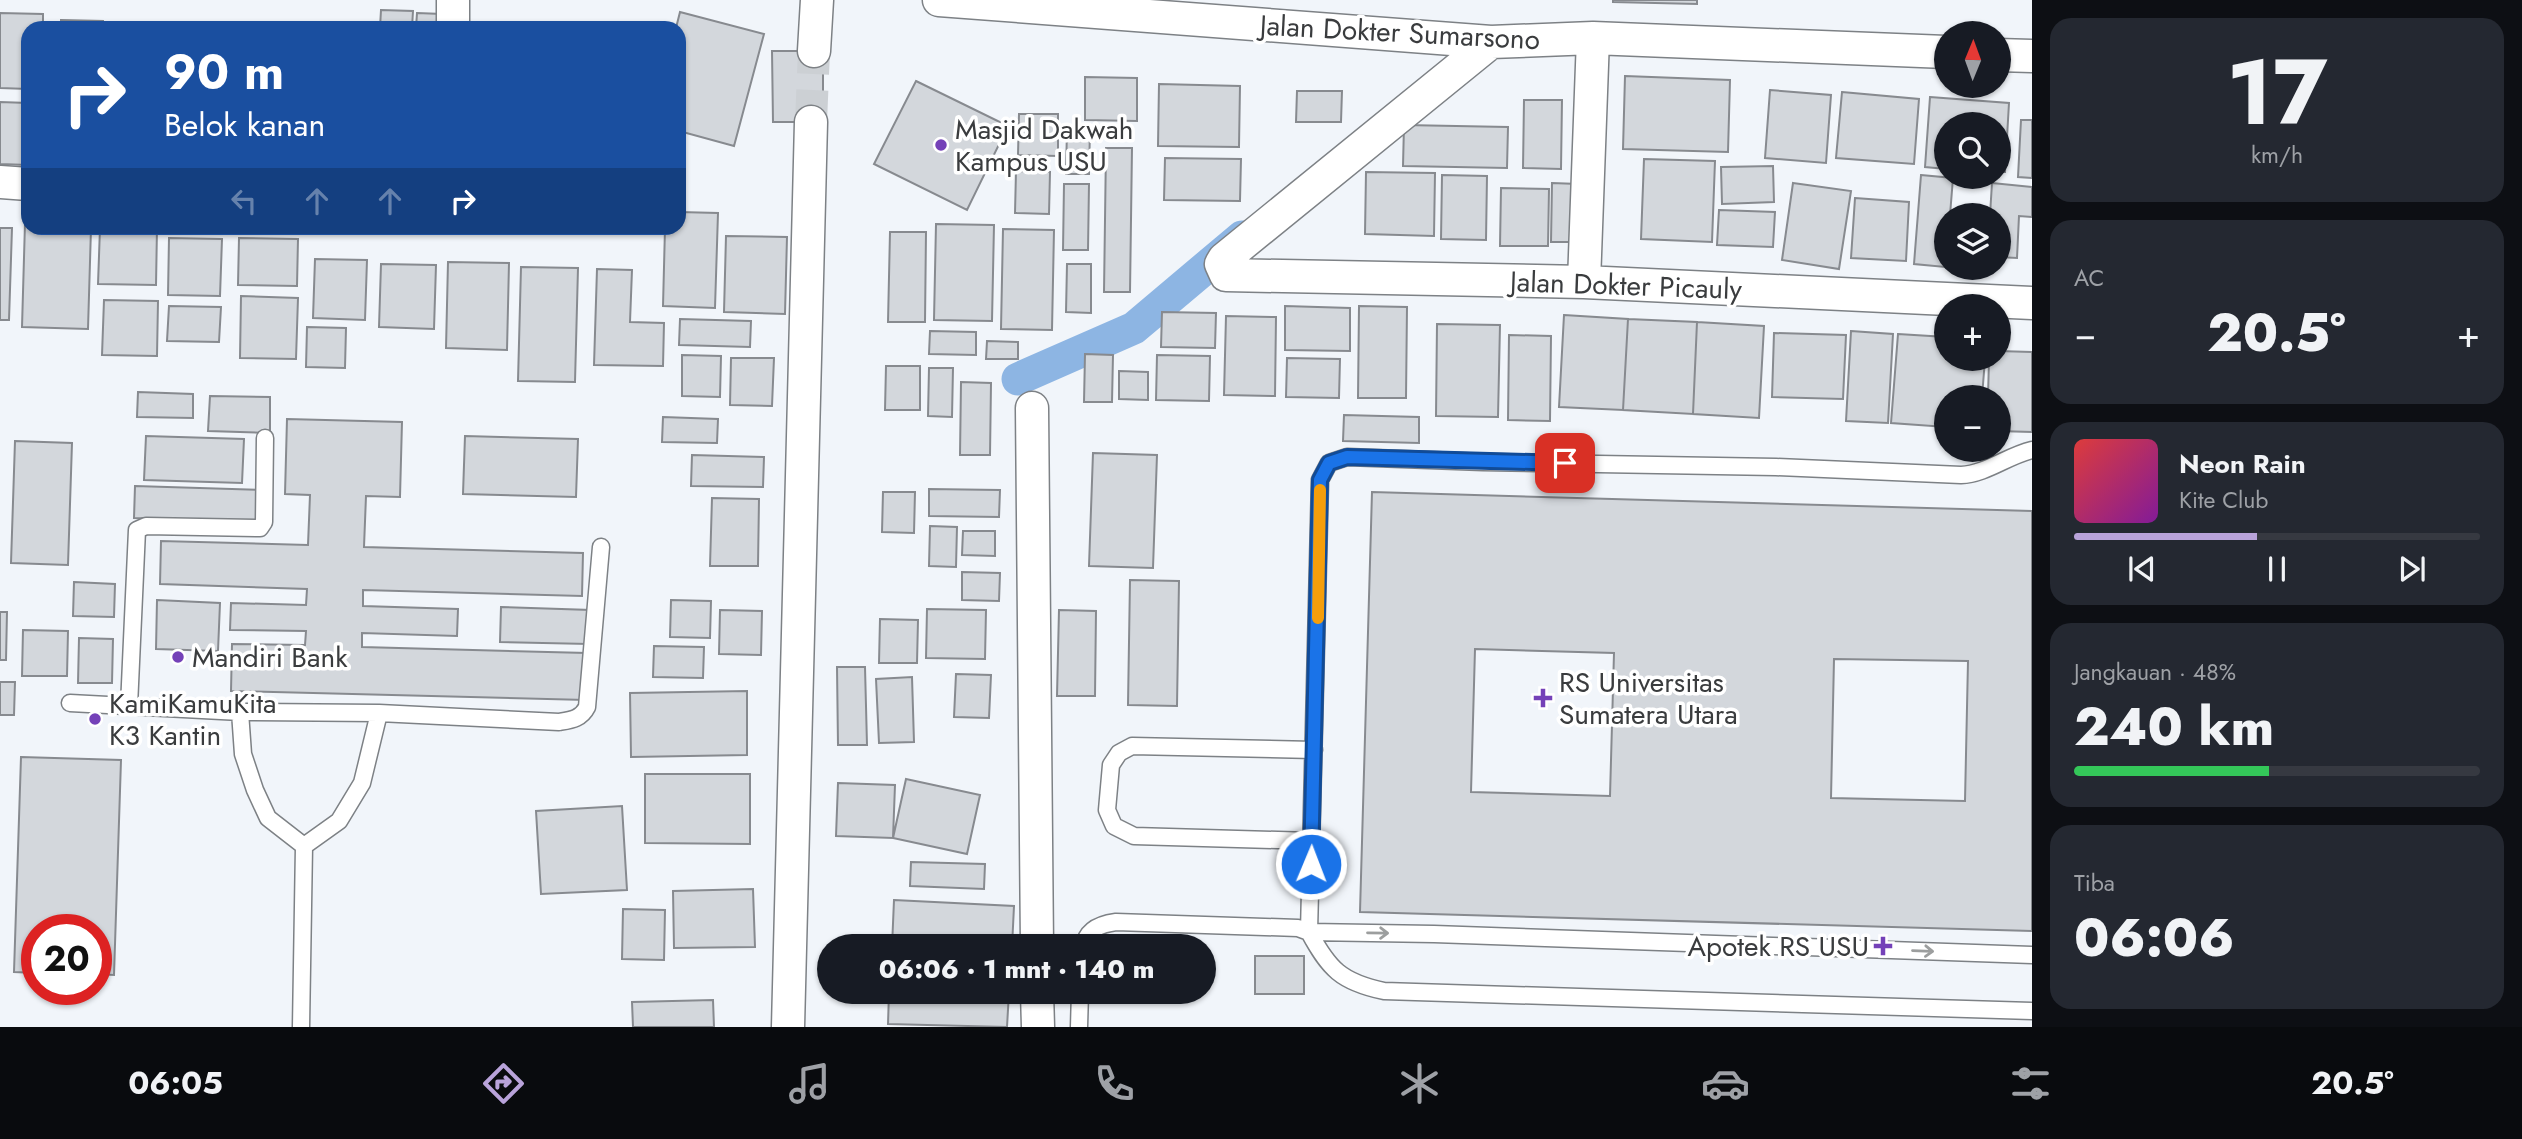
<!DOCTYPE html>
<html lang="id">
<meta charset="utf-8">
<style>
body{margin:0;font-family:Jost,sans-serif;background:#242831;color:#f1f3f6;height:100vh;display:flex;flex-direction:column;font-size:26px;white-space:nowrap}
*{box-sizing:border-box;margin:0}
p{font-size:23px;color:#9ea1a6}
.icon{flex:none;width:38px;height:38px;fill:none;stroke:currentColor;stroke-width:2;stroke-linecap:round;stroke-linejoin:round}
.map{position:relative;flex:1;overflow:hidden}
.drawer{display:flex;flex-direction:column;gap:18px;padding:18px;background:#0d0f14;width:490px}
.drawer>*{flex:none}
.banner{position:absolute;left:21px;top:21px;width:665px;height:214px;border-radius:21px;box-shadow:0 2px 5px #0004;background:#1a4fa0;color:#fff;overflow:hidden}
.needle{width:46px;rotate:1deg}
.fabs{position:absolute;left:1934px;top:21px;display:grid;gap:14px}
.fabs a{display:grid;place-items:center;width:77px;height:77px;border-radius:50%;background:#171b24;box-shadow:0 2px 5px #0004;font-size:35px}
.speed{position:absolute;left:21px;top:914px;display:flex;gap:14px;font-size:35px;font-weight:700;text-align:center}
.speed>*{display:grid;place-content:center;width:91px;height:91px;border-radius:50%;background:#171b24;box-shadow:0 2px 5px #0004;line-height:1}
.speed .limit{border:10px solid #d22;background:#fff;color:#111}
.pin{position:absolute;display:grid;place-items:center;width:60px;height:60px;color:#fff;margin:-30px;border-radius:14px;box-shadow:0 4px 10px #0006}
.me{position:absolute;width:77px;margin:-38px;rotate:1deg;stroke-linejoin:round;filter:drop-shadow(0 0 5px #0008)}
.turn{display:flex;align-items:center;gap:24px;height:147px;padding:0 28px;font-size:32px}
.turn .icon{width:91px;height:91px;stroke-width:2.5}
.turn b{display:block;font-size:49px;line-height:60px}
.lanes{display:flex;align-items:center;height:66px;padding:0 28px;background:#0003;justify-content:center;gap:35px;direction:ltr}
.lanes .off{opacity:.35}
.big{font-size:52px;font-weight:800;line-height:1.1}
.drawer .tile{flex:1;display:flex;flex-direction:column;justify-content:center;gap:10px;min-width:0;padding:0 24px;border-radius:21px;background:#242831}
.drawer .dial{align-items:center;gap:0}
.dial b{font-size:91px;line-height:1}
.song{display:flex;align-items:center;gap:21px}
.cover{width:84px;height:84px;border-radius:10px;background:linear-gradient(135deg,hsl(0 70% 55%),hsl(290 70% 35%))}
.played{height:7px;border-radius:4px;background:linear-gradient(90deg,#b9a3da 45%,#363941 45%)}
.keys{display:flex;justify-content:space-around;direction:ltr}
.heat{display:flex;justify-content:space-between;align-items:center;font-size:38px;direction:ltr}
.charge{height:10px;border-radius:5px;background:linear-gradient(90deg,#34c759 48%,#363941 0)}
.trip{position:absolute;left:817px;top:934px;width:399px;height:70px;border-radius:35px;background:#171b24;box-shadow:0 2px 5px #0004;font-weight:800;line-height:70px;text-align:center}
.menu{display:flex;height:112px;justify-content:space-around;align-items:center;background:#090b0e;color:#9ea1a6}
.menu .icon{width:49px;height:49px}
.menu .on{color:#b9a3da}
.menu b{font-size:32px;color:#f1f3f6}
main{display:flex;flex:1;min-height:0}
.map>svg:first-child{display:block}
</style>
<main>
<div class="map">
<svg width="2032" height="1027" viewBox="0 0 2032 1027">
<rect width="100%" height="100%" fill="#f1f5fa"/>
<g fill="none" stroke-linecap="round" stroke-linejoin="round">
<path stroke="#8db5e3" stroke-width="33" d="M1018 379 1134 328 1242 237"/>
</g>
<path fill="#d3d7dc" stroke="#878a8f" stroke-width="2" fill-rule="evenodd" d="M1613 0H1697V4L1613 2Z
M381 10 413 11 412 28H380Z
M680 12 764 34 734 146 679 131V28H676Z
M0 13 43 14V28H28V89L0 88Z
M417 13 442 14V28H416Z
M61 20 103 21V28H61Z
M772 51H823V122H773Z
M1625 76 1730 80 1728 152 1623 149Z
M1085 77 1137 78V121L1085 120Z
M916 81 1008 126 967 210 874 164Z
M1159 84 1240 86 1239 147 1158 146Z
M1770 90 1831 95 1826 163 1765 158Z
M1297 91H1342L1341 122H1296Z
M1842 92 1919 99 1914 164 1836 158Z
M1930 97 2009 103 2005 172H1998V124H1946V169L1925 167Z
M1524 100H1562L1561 169 1523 168Z
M0 102 28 103V165L0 164Z
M1019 114H1058V156L1018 155Z
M2021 120H2032V178L2018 177Z
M1404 125 1508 127 1507 168 1403 166Z
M1067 128 1090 129 1089 174H1066Z
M1106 148H1132L1130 292H1104Z
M1165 158 1241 159 1240 201 1164 200Z
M1644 159 1715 161 1712 242 1641 239Z
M1773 166 1774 202 1722 204 1721 167Z
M1016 171 1050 172 1049 214 1015 213Z
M1366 172 1435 173 1434 236 1365 234Z
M1442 175 1487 176 1486 240 1441 239Z
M1921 175 1953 178 1950 215H1946L1945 267 1914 264Z
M1552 183 1578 184 1577 242H1551Z
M1793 183 1851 191 1839 269 1782 260Z
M1992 183 2032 187V217L2019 216 2017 258 1998 257V215H1990Z
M1064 184H1089L1088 250H1063Z
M1501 188 1549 189 1548 246H1500Z
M1855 198 1909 202 1906 261 1851 258Z
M1719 210 1775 212 1773 247 1717 245Z
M679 212 718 213 715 308 663 306 665 228H679Z
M25 223H28V228H91L88 329 22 327Z
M936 224 994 225 992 321 934 320Z
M0 228H12L9 320H0Z
M100 228H157L156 285 98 284Z
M1003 229 1054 230 1052 330 1001 329Z
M890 232H926L925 322H888Z
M726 236 787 237 785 314 724 312Z
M169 238 222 239 220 296 168 295Z
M239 238 298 239 297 286 238 285Z
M315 259 367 260 365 320 313 318Z
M448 262 509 263 507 350 446 348Z
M381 264 436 265 434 329 379 327Z
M1067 264H1091V313L1066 312Z
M521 267 578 268 575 382 518 381Z
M597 269 632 270 630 322 664 323 663 366 594 365Z
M241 296 298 298 296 359 240 358Z
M104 300 158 301 157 356 102 355Z
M169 306 221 307 219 342 167 341Z
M1285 306 1350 308V351L1285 350Z
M1359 306 1407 307 1406 398H1358Z
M1162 312 1216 313 1215 348 1161 347Z
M1564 315 1628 319 1623 410 1559 407Z
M1226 316 1276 317 1275 396 1224 395Z
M680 319 751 321 750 347 679 345Z
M1628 319 1697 322 1693 414 1623 410Z
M1697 322 1764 326 1759 418 1693 414Z
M1437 324 1500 325 1498 417 1436 416Z
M307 327 346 328 345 368 306 367Z
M930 331 976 332V355L929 354Z
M1851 331 1893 334 1888 423 1846 421Z
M1774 333 1846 335 1843 399 1772 397Z
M1898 334 1946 337V359H1985L1982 397H1946V427L1891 423Z
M1509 335 1551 336 1550 421 1508 420Z
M987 341 1018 342V359H986Z
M1998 351 2032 352V432L1998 431V397H1988L1989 359H1998Z
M1085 354 1113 355 1112 402H1084Z
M682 355 721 356 720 397 682 396Z
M1157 355 1210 356 1209 401 1156 400Z
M731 358H774L772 406 730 405Z
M1287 358 1340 359 1339 398 1286 397Z
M886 366H920V410H885Z
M929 368H953L952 417 928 416Z
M1119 371 1148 372V400L1119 399Z
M961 382 991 383 990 455H960Z
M138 392 193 394V418L137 417Z
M210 396 270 397V433L208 431Z
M1344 415 1419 417V443L1343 441Z
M663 417 718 419 717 443 662 442Z
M287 419 402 422 400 497 366 496 364 547 583 553 582 596 363 590V606L458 609 457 636 362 633V647L587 653 586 700 231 691 232 644 305 645 306 631 230 630 231 603 306 605 307 589 160 584 161 541 308 545 310 495 285 494Z
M146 436 244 439 242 483 144 480Z
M465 436 578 439 576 497 463 494Z
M15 441 72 443 68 565 11 563Z
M1093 453 1157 455 1153 568 1089 566Z
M692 455 764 457 763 487 691 486Z
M135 486 261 490 260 522 134 518Z
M929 489 1000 490 999 517 929 516Z
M883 492H915L914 533 882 532Z
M1372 492 2032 511V931L1360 912ZM1475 649 1614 653 1610 796 1471 792ZM1834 659 1968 661 1965 801 1831 798Z
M712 498 759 499 758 566H710Z
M930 526 957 527 956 567 929 566Z
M963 531H995V556L962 555Z
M962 572 1000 573 999 601 962 600Z
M1130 580 1179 581 1177 706 1128 705Z
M74 582 115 584 114 617 73 616Z
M157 600 220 603 218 651 156 649Z
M671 600 711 601 710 638 670 637Z
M501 607 591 610 589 644 500 642Z
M927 609 986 610 985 659 926 658Z
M720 610 762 611 761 655 719 654Z
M1059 610 1096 611 1095 696H1057Z
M0 612H7L6 660H0Z
M880 619 918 620 917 663H879Z
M23 630 68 631 67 676H22Z
M79 638 113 639 112 683H78Z
M654 646 704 647 703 678 653 677Z
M837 667H865L867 745H838Z
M956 674 991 675 989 718 954 717Z
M912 677 914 742 879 743 876 679Z
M0 682H15L14 715H0Z
M747 691V755L631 757 630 693Z
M21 757 121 760 114 975 96 974V929H37V973L14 972Z
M645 774H750V844L645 843Z
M906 779 980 795 967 854 893 838Z
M838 783 895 785 893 838 836 836Z
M622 806 627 890 541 894 536 811Z
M911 862 985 864 984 889 910 886Z
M753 889 755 947 674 948 673 891Z
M894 900 1014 906 1012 947H892Z
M623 909 665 910 664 960 622 959Z
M1255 956H1304V994H1255Z
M889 992H1009L1007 1027 888 1024Z
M713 1000 714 1027H633L632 1002Z"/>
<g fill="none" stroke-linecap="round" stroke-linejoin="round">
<path stroke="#ccd0d4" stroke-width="32" stroke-dasharray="32 16" stroke-linecap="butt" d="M811 122 814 51"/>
<defs>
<path id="lane" d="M2032 450C2007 456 1986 474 1961 475L1776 467 1483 462 1347 457 1329 463 1320 480 1309 932 1434 934 2032 955
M70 703 240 712 243 754 255 790 268 818 304 846 301 1027
M129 706 137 530 146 526 260 528 264 522 265 438
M240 712 379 713 362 783 339 821 304 846
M379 713 559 722C571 720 581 719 587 707L601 547
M1311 841 1134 836 1114 826 1107 810 1111 765 1119 753 1132 746 1314 750
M1084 947C1086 929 1101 924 1116 922L1298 928 1309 932C1329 969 1341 982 1384 991L2032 1011
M1079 1027 1080 992"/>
<path id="street" d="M939 0 1491 42 1593 38 1946 52
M453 28V0
M1491 42 1224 259 1221 264 1226 275 1584 282 2032 303
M814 51 817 0
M1998 55 2032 56
M0 182 28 184
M1584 282 1593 38
M1032 408 1037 947
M1037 992 1038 1027
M788 1027 811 122"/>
</defs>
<use href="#lane" stroke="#7d8185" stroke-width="19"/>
<use href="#street" stroke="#7d8185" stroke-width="35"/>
<use href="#lane" stroke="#fff" stroke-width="16"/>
<use href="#street" stroke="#fff" stroke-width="32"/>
</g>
<defs><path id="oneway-shaft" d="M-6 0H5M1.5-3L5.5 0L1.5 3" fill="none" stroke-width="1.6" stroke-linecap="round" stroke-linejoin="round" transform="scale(1.75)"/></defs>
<g stroke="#9c9e9e">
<use href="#oneway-shaft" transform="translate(1378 933) rotate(1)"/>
<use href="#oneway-shaft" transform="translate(1923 951) rotate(2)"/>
</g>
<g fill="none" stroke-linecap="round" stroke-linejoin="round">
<defs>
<path id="route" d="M1311 864 1320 480 1329 463 1347 457 1565 463"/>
</defs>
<use href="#route" stroke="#114b97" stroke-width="18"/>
<use href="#route" stroke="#1a73e8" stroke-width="12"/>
<path stroke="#f59e0b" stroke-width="12" d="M1318 618 1320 490"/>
</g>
<g fill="#7441b8" stroke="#fff" stroke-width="2.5">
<circle cx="941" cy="145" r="7"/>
<circle cx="178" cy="657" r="7"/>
<path d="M1539.5 687.5h7v7h7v7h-7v7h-7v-7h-7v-7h7z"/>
<circle cx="95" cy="719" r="7"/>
<path d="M1879.5 935.5h7v7h7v7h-7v7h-7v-7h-7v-7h7z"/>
</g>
<g text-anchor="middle" stroke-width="7" stroke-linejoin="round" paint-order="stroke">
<g font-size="28" fill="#3a3c3e" stroke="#fff">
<text transform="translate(1400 32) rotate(3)" y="10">Jalan Dokter Sumarsono</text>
<text transform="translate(1626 285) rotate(2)" y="10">Jalan Dokter Picauly</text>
</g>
<g font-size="28" fill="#3a3c3e" stroke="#fff" text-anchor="start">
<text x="955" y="139">Masjid Dakwah<tspan x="955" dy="32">Kampus USU</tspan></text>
<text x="192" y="667">Mandiri Bank</text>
<text x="1559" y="692">RS Universitas<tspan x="1559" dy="32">Sumatera Utara</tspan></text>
<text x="109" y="713">KamiKamuKita<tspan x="109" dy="32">K3 Kantin</tspan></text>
<text x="1869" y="956" text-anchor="end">Apotek RS USU</text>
</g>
</g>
</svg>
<div class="fabs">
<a><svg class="needle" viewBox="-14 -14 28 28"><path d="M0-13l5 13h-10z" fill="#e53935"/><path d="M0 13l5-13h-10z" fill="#9ea1a6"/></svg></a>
<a><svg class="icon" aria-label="search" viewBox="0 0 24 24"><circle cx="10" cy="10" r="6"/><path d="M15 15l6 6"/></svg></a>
<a><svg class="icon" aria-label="layers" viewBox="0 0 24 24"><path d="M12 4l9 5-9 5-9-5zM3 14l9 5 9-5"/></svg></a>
<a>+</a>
<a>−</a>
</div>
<div class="speed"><div class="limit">20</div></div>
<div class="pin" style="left:1565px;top:463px;background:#d93025"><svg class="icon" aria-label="arrive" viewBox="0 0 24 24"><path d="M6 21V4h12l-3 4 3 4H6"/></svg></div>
<svg class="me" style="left:1311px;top:864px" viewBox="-20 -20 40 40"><circle r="17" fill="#1a73e8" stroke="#fff" stroke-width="3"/><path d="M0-11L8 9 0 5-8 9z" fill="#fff"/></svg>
<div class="trip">06:06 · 1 mnt · 140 m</div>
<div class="banner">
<div class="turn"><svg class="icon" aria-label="right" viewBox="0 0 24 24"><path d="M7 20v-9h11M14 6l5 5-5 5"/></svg><div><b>90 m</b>Belok kanan</div></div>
<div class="lanes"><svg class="icon off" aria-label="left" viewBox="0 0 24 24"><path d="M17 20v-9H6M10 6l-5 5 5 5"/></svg><svg class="icon off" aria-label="ahead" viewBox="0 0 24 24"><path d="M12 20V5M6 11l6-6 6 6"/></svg><svg class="icon off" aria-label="ahead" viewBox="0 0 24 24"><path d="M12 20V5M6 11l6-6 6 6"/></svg><svg class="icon" aria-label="right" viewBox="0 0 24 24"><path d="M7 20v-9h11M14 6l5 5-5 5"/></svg></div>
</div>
</div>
<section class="drawer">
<div class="tile dial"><b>17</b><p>km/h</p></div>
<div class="tile"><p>AC</p>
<div class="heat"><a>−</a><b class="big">20.5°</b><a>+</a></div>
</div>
<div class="tile">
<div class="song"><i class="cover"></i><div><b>Neon Rain</b><p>Kite Club</p></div></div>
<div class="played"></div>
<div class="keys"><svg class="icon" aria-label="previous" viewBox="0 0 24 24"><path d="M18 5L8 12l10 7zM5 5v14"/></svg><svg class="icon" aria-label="pause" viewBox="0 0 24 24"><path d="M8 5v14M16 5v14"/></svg><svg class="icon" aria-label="next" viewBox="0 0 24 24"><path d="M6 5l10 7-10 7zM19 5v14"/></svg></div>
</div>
<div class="tile"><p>Jangkauan · 48%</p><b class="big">240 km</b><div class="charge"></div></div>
<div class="tile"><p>Tiba</p><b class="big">06:06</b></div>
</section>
</main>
<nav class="menu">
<b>06:05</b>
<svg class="icon on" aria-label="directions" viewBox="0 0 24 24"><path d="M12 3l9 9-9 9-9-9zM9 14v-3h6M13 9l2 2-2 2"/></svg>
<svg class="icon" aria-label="music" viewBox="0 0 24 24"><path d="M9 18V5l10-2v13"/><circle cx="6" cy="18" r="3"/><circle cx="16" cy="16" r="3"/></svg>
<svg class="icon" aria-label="phone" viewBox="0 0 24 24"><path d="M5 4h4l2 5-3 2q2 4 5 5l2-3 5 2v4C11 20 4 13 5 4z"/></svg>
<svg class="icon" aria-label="climate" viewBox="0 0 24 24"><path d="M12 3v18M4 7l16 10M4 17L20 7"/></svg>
<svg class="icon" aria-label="car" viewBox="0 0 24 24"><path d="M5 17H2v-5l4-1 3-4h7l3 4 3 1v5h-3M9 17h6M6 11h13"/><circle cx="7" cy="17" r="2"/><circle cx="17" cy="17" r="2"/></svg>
<svg class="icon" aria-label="filters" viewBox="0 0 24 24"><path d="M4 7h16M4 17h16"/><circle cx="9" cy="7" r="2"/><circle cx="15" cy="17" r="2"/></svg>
<b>20.5°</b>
</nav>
